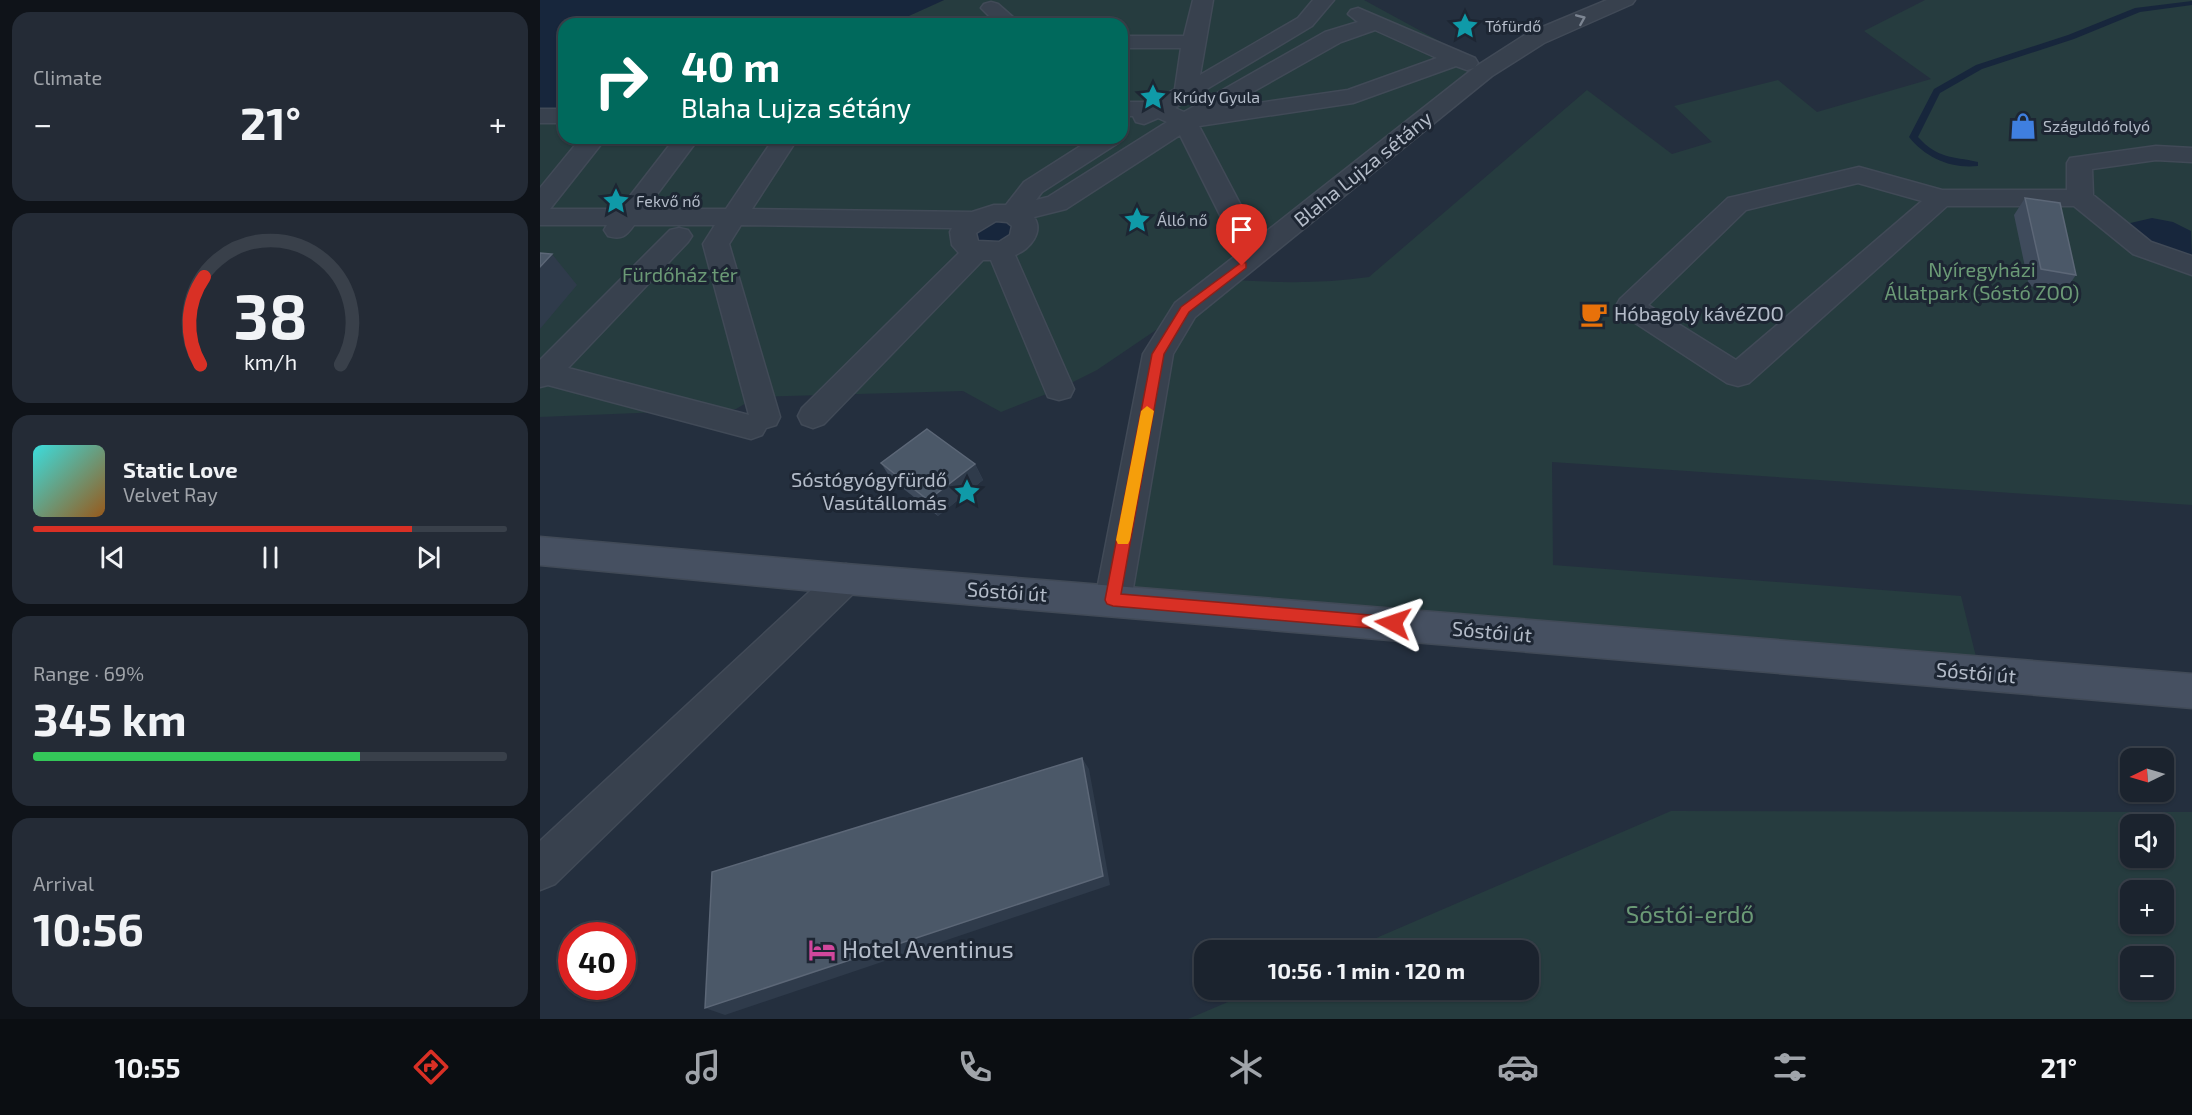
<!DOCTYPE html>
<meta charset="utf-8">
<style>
body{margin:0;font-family:"Exo 2",sans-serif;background:#242b36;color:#f1f3f6;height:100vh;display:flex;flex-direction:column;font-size:22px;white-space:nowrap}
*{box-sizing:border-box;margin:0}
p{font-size:20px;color:#a0a4aa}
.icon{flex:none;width:33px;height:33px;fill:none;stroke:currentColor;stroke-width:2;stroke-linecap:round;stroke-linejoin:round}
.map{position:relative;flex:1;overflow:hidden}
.details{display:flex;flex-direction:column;gap:12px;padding:12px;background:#0f1319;width:540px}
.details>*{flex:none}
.banner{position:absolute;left:18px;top:18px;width:570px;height:126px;border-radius:18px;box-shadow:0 2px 4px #0004,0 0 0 2px #39404a;background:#00695c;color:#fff;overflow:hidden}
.needle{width:39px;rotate:265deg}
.buttons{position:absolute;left:1580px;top:748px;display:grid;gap:12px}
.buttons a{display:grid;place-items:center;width:54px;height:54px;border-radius:12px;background:#1b232e;box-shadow:0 2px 4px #0004,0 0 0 2px #39404a;font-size:30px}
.speed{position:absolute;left:18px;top:922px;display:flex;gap:12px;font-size:30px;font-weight:700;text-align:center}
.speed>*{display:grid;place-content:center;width:78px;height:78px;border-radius:50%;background:#1b232e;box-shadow:0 2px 4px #0004,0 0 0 2px #39404a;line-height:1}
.speed .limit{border:9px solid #d22;background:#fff;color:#111}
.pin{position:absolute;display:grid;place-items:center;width:51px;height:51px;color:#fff;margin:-62px -26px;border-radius:50% 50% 50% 0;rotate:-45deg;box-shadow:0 0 6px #0007}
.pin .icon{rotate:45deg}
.me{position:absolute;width:66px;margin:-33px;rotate:275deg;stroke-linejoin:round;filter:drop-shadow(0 0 4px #0008)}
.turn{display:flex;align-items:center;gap:21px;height:126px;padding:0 24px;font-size:27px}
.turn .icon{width:78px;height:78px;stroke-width:2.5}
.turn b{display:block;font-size:42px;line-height:51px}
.big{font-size:45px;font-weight:700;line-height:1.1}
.details .widget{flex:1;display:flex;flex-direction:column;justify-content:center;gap:9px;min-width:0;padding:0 21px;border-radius:18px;background:#242b36}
.details .dial{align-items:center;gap:0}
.dial svg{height:156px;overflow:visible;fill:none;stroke:#39404a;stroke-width:7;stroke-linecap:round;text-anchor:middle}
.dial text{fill:#f1f3f6;stroke:none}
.song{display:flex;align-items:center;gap:18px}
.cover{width:72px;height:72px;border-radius:9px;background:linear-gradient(135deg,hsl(180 70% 55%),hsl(30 70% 35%))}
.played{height:6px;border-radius:3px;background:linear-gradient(90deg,#d93025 80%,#39404a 80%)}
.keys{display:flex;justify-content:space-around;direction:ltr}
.heat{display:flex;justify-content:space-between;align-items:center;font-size:33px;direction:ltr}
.charge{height:9px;border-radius:4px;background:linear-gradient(90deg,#34c759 69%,#39404a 0)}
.trip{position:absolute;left:654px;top:940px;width:345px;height:60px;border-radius:18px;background:#1b232e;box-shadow:0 2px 4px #0004,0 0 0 2px #39404a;font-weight:700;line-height:60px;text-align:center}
.dock{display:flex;height:96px;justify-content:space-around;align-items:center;background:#0b0e12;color:#a0a4aa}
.dock .icon{width:42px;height:42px}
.dock .current{color:#d93025}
.dock b{font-size:27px;color:#f1f3f6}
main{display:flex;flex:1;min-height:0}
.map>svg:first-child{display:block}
</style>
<main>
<section class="details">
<div class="widget"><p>Climate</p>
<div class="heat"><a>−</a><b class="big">21°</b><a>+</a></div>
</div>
<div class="widget dial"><svg viewBox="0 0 100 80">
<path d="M14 69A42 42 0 1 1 86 69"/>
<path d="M14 69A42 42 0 0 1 16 24" stroke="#d93025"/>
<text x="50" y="56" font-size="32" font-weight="700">38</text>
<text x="50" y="72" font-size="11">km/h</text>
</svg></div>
<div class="widget">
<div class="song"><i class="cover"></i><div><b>Static Love</b><p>Velvet Ray</p></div></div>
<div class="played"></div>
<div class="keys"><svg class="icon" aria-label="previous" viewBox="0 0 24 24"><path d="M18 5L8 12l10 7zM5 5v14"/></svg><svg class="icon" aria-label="pause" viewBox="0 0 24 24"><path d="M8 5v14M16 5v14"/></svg><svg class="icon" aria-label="next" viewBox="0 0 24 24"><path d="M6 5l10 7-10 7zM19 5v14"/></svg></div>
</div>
<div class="widget"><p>Range · 69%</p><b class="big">345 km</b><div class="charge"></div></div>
<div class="widget"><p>Arrival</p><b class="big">10:56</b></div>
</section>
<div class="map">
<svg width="1652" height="1019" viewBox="0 0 1652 1019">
<rect width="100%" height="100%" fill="#242f3e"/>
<path fill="#263c3f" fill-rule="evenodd" d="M404 0H824L945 66 685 279C731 283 782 284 829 277L1047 90 1132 154 1172 142 1134 106 1238 80 1277 112 1391 79 1324 31 1385 0H1652V505L1012 462 1013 565 1421 596 1440 673 573 600 644 311 557 370 519 389 461 412 423 391 216 397 196 409 0 417V111L24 110V138H582V24H351Z
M1131 811 1652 812V1019H648L716 990H988V951H806ZM1590 825H1623V858H1590ZM1590 891H1623V924H1590ZM1590 957H1623V990H1590Z"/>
<path fill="#17263c" d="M0 0H404L351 24H24V110L0 111Z
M459 218 476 224 468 243 438 246 431 233Z
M1612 218 1633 222 1651 231 1652 256 1606 242 1586 224Z"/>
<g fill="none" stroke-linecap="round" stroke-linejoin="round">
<path fill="#17263c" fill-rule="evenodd" d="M1652 1V5L1600 12 1534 39 1442 69 1400 93 1378 137C1398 159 1411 156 1438 162V166C1411 169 1386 158 1369 137L1394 89 1436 65 1528 35 1595 8Z"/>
<defs>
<path id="street" d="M653 0H673L660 75 758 18 773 0H794L772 26 635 108 644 112 785 32 818 22 808 14 811 10 818 8 935 58 938 63 935 67 988 33 1067 0H1095L1092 4 1004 43 952 76 655 317 633 354 591 600 585 611 573 615 561 611 555 600 603 354 635 303 699 253 640 135 526 209 494 217C504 232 490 249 475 255L534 389 530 397 519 400 508 397 451 260H443L284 424 273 428 262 424 258 416 262 408 419 253 412 245 410 232 412 228 201 225 189 244 240 417 236 425 226 428 222 435 211 439 8 385 0 387V360L130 230 139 228 148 230 152 236 148 242 28 368 209 415 163 244 175 225H94C86 236 82 240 68 236L64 230 67 225H0V188L41 138H66L10 209H80L135 138H159L106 209H186L234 138H258L212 209 432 212 454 205H466L484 182 553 138H582L578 143 502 192 496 200 508 197 627 122 618 118 604 124 596 122 593 116H582V102H613L635 89 641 48H582V36H644ZM835 30 897 58 808 90 684 108 801 42ZM916 66 927 70 934 68 718 238 659 126 813 103ZM456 221 467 222 472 226 470 235 459 242 438 241 436 233Z
M451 2 458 4 481 24H457L441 8 444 4Z
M0 109H24V123H0Z
M1616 146 1652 148V162L1616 160 1552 169 1553 195 1611 242 1652 256V275L1593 254 1534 206H1407L1209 383 1198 386 1187 383 1080 313 1076 306 1080 299 1188 198 1197 196 1319 167 1402 190H1527V163L1530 158ZM1318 183 1382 201 1196 360 1108 305 1206 210Z
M306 564 318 569 323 579 318 589 15 884 0 890V841L294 569Z"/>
<path id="secondary" d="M0 537 306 564 1652 674V708L306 594 0 565Z"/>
</defs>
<use href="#street" stroke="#414a57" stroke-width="3"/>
<use href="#secondary" stroke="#414a57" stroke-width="3"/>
<use href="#street" fill="#38414e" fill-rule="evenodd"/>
<use href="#secondary" fill="#465061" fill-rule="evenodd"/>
</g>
<path fill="#3f4b5c" d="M1485 198 1536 275 1524 292 1489 286 1474 215Z
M341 463 435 464 443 480 398 516 351 479Z"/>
<path fill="#2f3b4b" d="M12 254 37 285 0 329V267Z
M435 464 443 480 398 516 388 500Z
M542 758 549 769 570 885 185 1015 165 1008Z"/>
<path fill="#4b5868" stroke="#5c6777" stroke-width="1.5" d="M1485 198 1520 203 1536 275 1501 269Z
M0 253 12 254 0 267Z
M387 429 435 464 388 500 341 463Z
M542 758 563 876 165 1008 172 872Z"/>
<defs><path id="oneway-chevron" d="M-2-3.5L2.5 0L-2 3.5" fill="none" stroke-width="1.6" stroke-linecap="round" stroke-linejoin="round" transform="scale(1.5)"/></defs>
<use stroke="#7c8592" href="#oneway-chevron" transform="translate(1041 19) rotate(-23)"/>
<path fill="#d93025" stroke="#8d1f18" stroke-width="1.5" d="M702 262 706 263V268L649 312 624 354 581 594 853 617 858 619 860 623 858 628 853 630 573 606 567 604 565 600 612 354 641 307Z"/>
<path fill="#f59e0b" d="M607 406 614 411 590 540 588 544H578L576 540 601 411Z"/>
<defs>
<symbol id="sight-bare" viewBox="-9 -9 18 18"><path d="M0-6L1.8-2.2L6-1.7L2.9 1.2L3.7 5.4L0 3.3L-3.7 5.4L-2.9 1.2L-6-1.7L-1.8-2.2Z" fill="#0f9aa8" stroke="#1d2633" stroke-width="2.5" paint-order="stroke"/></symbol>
<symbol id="shop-bare" viewBox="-9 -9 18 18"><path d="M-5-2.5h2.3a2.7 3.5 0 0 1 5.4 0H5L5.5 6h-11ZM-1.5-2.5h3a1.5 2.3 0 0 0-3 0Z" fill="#3f7fe0" stroke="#1d2633" stroke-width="2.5" paint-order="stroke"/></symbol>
<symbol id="cafe-bare" viewBox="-9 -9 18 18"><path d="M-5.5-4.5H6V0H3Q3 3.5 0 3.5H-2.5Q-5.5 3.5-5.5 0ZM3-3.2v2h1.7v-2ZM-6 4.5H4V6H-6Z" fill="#e8710a" stroke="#1d2633" stroke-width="2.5" paint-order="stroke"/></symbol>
<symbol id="hotel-bare" viewBox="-9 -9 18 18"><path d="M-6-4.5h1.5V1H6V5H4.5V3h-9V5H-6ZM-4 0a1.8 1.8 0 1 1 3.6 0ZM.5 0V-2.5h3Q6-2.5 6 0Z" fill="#d1479c" stroke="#1d2633" stroke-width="2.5" paint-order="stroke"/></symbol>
</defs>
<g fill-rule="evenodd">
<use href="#sight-bare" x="906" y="7" width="38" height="38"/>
<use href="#sight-bare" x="594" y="78" width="38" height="38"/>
<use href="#shop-bare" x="1464" y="107" width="38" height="38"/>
<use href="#sight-bare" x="57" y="182" width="38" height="38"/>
<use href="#sight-bare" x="578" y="201" width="38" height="38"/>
<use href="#cafe-bare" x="1035" y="295" width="38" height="38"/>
<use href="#sight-bare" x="408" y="473" width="38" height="38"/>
<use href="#hotel-bare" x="263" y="931" width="38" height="38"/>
</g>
<g text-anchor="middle" stroke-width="6" stroke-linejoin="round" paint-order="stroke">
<g font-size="16" fill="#b4bcc9" stroke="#1d2633" text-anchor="start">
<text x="945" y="32">Tófürdő</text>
<text x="633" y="103">Krúdy Gyula</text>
<text x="1503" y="132">Száguldó folyó</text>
<text x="96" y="207">Fekvő nő</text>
<text x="617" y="226">Álló nő</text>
</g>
<g font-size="20" fill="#b4bcc9" stroke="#1d2633">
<text transform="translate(823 169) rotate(-39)" y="7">Blaha Lujza sétány</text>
<text transform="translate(467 592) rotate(4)" y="7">Sóstói út</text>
<text transform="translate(952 632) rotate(5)" y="7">Sóstói út</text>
<text transform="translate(1436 673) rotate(5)" y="7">Sóstói út</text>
</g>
<g font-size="20" fill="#6b9a76" stroke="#1d2633">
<text x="1442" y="277">Nyíregyházi<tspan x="1442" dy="23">Állatpark (Sóstó ZOO)</tspan></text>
<text x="140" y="282">Fürdőház tér</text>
</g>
<g font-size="20" fill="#b4bcc9" stroke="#1d2633" text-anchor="start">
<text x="1074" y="321">Hóbagoly kávéZOO</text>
<text x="407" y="487" text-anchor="end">Sóstógyógyfürdő<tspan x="407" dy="23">Vasútállomás</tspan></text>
</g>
<g font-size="24" fill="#6b9a76" stroke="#1d2633">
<text x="1150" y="923">Sóstói-erdő</text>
</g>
<g font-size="24" fill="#b4bcc9" stroke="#1d2633" text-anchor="start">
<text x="302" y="958">Hotel Aventinus</text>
</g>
</g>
</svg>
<div class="buttons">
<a><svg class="needle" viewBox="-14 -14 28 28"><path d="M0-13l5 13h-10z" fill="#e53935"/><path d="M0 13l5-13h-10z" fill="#a0a4aa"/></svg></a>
<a><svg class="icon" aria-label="sound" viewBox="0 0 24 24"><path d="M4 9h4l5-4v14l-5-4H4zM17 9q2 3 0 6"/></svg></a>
<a>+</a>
<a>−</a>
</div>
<div class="speed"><div class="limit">40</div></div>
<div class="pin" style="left:702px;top:266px;background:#d93025"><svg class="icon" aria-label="arrive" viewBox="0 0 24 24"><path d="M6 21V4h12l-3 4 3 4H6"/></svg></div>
<svg class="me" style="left:853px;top:623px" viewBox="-20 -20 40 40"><path d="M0-17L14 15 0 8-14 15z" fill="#d93025" stroke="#fff" stroke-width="4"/></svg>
<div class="trip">10:56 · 1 min · 120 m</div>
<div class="banner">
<div class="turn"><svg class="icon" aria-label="right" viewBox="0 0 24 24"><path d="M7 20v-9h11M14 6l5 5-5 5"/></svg><div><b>40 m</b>Blaha Lujza sétány</div></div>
</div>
</div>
</main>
<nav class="dock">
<b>10:55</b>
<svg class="icon current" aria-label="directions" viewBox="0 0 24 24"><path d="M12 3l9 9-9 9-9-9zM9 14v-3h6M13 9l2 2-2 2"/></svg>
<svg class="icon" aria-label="music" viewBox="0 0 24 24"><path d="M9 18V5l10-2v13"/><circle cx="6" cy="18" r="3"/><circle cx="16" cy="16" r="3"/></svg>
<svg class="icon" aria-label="phone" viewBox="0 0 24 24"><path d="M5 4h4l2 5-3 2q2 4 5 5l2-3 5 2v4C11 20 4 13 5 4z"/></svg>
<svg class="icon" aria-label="climate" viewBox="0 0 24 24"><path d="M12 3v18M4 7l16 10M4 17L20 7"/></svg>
<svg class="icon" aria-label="car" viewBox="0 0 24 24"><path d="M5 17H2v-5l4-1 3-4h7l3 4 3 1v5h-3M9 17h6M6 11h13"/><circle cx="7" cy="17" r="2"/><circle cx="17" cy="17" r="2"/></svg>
<svg class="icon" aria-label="filters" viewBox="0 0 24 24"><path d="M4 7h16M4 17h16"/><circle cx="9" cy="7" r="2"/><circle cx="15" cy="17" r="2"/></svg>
<b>21°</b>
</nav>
